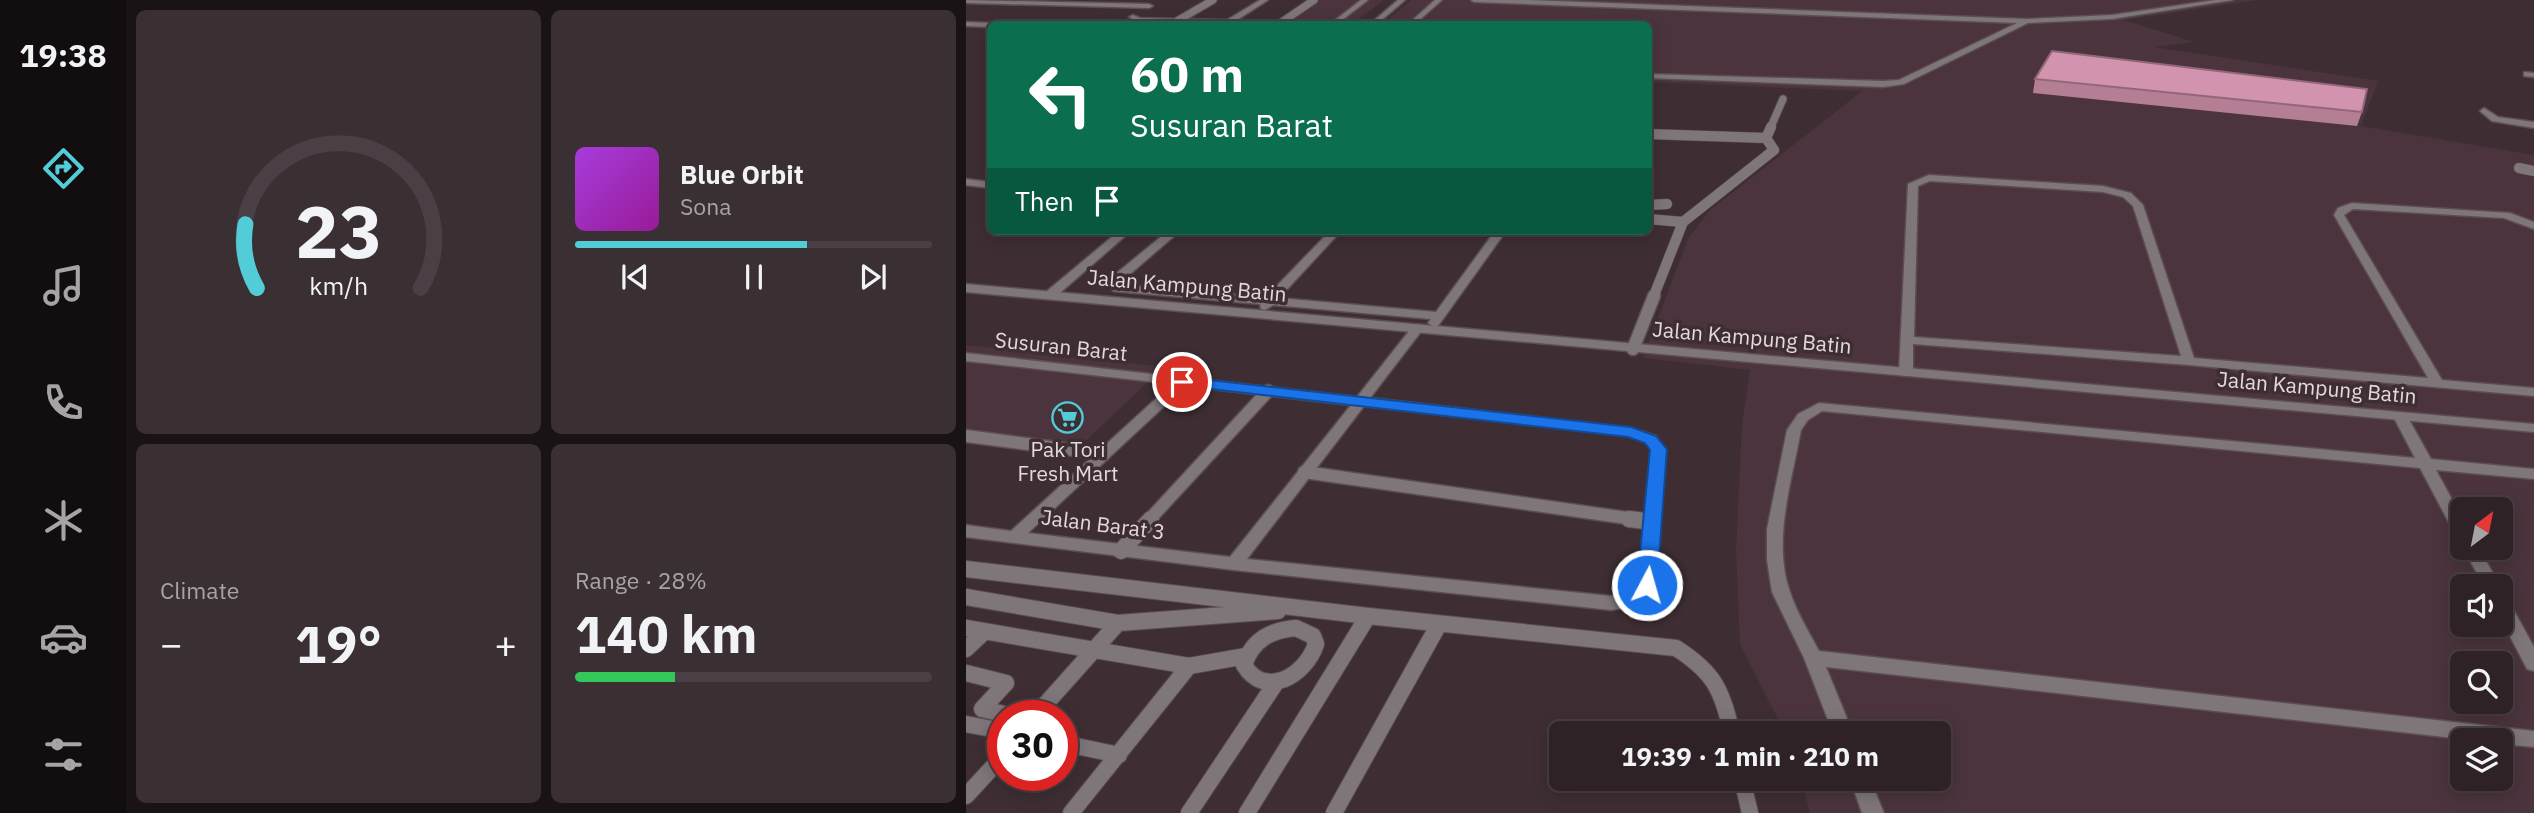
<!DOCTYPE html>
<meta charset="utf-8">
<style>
body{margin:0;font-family:"IBM Plex Sans",sans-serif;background:#3a2f33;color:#f1f3f6;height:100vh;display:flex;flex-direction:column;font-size:26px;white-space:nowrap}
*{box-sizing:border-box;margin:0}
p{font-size:23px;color:#a7a4a7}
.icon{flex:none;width:38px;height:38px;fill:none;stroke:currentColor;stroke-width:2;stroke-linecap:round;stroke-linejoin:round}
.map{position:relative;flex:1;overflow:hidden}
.details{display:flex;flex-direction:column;gap:10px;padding:10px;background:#191315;width:840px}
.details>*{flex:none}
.banner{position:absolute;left:21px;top:21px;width:665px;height:214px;border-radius:10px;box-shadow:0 4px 18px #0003,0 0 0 2px #493f44;background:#0b6e4f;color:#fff;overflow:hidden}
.needle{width:46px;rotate:32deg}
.fabs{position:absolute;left:1484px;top:497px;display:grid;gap:14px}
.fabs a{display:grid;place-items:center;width:63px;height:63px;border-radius:10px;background:#2e2227;box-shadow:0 4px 18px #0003,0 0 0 2px #493f44;font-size:35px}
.speed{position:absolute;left:21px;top:700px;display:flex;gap:14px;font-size:35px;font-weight:700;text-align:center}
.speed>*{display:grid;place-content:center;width:91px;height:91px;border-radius:50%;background:#2e2227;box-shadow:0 4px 18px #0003,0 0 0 2px #493f44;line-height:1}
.speed .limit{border:10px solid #d22;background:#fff;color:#111}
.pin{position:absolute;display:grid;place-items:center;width:60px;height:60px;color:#fff;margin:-30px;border:4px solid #fff;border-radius:50%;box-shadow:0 2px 7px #0007}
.me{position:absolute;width:77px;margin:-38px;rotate:6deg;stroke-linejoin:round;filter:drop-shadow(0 0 5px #0008)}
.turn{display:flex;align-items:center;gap:24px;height:147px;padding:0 28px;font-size:32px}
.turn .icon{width:91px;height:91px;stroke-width:2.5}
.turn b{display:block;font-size:49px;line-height:60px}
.then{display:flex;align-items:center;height:66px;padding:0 28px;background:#0003;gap:14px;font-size:26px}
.big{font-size:52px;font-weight:800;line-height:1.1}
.details .tile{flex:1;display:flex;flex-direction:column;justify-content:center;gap:10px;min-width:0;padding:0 24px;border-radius:10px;background:#3a2f33}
.details .dial{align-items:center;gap:0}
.dial svg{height:182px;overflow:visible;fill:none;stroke:#493f44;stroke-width:7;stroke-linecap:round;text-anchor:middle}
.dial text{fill:#f1f3f6;stroke:none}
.song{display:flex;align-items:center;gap:21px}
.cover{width:84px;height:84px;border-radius:10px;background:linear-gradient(135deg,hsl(280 70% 55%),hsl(300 70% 35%))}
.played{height:7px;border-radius:4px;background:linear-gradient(90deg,#52ccd6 65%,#493f44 65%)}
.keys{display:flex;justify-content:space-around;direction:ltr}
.heat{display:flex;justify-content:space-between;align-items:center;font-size:38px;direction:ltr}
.charge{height:10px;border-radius:5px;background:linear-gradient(90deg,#34c759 28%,#493f44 0)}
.details .tiles{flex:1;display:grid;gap:10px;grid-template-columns:repeat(2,1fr)}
.trip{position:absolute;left:583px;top:721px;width:402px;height:70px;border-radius:10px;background:#2e2227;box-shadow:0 4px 18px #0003,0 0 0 2px #493f44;font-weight:800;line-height:70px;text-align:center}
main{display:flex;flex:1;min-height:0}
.tabs{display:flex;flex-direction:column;width:126px;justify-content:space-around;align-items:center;background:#120e10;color:#a7a4a7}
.tabs .icon{width:49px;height:49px}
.tabs .selected{color:#52ccd6}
.tabs b{font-size:32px;color:#f1f3f6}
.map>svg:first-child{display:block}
</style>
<main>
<nav class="tabs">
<b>19:38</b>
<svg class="icon selected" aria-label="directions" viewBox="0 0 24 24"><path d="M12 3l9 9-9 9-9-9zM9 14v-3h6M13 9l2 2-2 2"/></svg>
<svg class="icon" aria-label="music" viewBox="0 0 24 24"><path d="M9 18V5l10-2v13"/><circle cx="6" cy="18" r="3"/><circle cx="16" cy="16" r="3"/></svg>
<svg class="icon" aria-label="phone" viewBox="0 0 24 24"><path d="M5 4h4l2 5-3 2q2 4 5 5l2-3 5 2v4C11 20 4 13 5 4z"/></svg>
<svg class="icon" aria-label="climate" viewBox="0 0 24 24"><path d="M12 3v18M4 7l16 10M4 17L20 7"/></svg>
<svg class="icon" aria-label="car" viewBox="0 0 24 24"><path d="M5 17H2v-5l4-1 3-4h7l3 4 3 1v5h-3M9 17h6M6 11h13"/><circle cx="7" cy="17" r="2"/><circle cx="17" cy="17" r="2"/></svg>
<svg class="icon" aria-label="filters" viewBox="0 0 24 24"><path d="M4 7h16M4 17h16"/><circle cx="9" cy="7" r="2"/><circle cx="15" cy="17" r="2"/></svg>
</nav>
<section class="details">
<div class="tiles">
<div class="tile dial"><svg viewBox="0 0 100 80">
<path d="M14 69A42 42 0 1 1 86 69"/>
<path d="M14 69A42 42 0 0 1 9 41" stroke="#52ccd6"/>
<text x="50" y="56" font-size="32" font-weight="700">23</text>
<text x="50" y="72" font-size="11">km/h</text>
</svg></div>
<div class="tile">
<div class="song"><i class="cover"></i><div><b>Blue Orbit</b><p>Sona</p></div></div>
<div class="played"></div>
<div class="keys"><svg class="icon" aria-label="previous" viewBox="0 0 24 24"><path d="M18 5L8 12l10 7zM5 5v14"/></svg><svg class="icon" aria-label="pause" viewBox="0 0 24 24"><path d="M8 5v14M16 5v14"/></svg><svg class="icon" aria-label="next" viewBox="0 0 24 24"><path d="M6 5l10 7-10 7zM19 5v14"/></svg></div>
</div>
<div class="tile"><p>Climate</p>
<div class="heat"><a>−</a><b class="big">19°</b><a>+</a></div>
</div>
<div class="tile"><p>Range · 28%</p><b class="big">140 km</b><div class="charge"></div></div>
</div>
</section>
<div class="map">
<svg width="1568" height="813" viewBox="0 0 1568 813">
<rect width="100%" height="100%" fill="#3e2e34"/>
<path fill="#4b343d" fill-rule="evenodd" d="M347 0H418L386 24H314Z
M446 0H1293L1158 20 1228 42 1188 47 1412 81 1395 126 1568 155V813H844L835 779H973V733H819L774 644 770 550 776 424 784 370 677 358 722 239 743 211 896 91 683 82 682 24H416ZM1496 509H1535V548H1496ZM1496 586H1535V625H1496ZM1496 663H1535V702H1496ZM1496 740H1535V779H1496Z
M0 345 198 367 112 448 0 434Z"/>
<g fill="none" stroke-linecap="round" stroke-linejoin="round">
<defs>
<path id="service-far3" d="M211 21 247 0
M313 24 348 0
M804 129 817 99"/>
<path id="service-far2" d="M682 134 800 138 808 150 717 222 687 298
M800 138 805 127
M1553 168 1568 171
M682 205 701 204
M682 219 717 222"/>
<path id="service-far1" d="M667 349 688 296
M0 436 138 454
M338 472 675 520
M183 520 302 391"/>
<path id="service" d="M663 519 687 522
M155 551 185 519
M0 569 402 616 710 648C749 673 755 689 766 733
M0 597 152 623 312 611
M0 628 223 666 280 656
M330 628 347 636 350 644C340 675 299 700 278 665 286 640 305 630 330 628Z
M0 649 18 632
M0 673 40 683 16 709 46 716
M69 716 152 623
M0 724 37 731
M96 743 153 755
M776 779 784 813
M0 796 37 756
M105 813 223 666
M223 813 311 681
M281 813 402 616
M368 813 473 624"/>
<path id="minor" d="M0 0 183 4 187 6 183 8 0 3Z
M294 0H302L271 20 336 22 340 24 172 22 163 17 167 15 174 18 261 20Z
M395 0H402L371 24H364Z
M432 0H439L411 24H404Z
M469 0H476L449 24H442Z
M505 0H563L1060 19 1146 15 1249 0H1267L1146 19 1062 23 938 84 917 87 682 78V74L917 81 933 80 1051 23 508 2Z
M0 22 24 23 27 24H24V27L0 26Z
M1558 72 1568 73V77L1558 76Z
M1518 108 1532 117 1568 122V128L1526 121 1514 111Z
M963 175 1137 186 1165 193 1177 205 1228 358 1462 378 1368 215 1372 208 1386 203 1544 213 1568 222V229L1538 218 1387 209 1378 215 1476 380 1568 388V396L1223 365 947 344V372L940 376 935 375 933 372 942 184ZM964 181 1137 192 1157 197 1167 206 1215 356 948 337 952 186Z
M0 179 24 182V188L0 185Z
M153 231H165L88 298H80L78 295 80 292Z
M202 231H214L156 281 157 285 300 297 364 231H375L313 298 470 312 529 231H540L472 326 468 327 462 323 465 319 307 305 299 310 295 309 294 304 147 291 144 280 146 277Z
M451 325 457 329 404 398 665 428 690 436 699 449 690 585 673 605 645 610 268 570 0 537V525L45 531 206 384 0 361V353L391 397 447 326ZM220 386 385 405 264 557 62 533ZM398 406 663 436 680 442 685 449 673 583 662 594 645 596 281 559Z
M853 403 1449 458 1427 416 1434 412 1441 416 1465 459 1568 469V479L1470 470 1496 518V538L1490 536 1454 468 856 411 842 420 835 430C826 481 806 541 824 592 831 613 843 632 853 651L1568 731V747L1535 744V740H1505L860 667 887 733H867L838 658 806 592 801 560V529L821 430 832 414Z
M1497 548H1513L1534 586H1518Z
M1535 597 1541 598 1568 647V671L1561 669 1535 619Z
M884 779H904L918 813H896Z"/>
<path id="tertiary" d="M0 284 1568 424V432L0 292Z"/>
</defs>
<use href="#service-far3" stroke="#5c4d52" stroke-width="9"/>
<use href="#service-far2" stroke="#5c4d52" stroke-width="11"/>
<use href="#service-far1" stroke="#5c4d52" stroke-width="15"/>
<use href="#service" stroke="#5c4d52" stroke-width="18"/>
<use href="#minor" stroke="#5c4d52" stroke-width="3"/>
<use href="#tertiary" stroke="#5c4d52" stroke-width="3"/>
<use href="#service-far3" stroke="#7e7679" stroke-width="7"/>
<use href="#service-far2" stroke="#7e7679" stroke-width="10"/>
<use href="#service-far1" stroke="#7e7679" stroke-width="12"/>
<use href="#service" stroke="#7e7679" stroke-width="16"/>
<use href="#minor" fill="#7e7679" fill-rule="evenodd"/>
<use href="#tertiary" fill="#7e7679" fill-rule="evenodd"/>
</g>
<path fill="#b47e95" d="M1069 79 1396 112 1391 126 1067 93Z"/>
<path fill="#d193ad" stroke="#926779" stroke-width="2" d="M1086 51 1401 89 1396 112 1069 79Z"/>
<path fill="#1a73e8" stroke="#114b97" stroke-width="2" d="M216 377 665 427 690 436 701 449 691 585 688 590H674L671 585 684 450 679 443 662 437 210 385 208 382 210 378Z"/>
<defs>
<symbol id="supermarket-ring" viewBox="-11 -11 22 22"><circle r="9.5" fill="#3e2e34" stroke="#52ccd6" stroke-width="1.5"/><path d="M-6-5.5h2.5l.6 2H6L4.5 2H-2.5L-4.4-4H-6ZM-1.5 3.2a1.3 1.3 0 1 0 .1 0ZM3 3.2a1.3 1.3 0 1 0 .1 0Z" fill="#52ccd6"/></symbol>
</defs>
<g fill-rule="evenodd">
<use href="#supermarket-ring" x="84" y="400" width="35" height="35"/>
</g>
<g text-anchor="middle" stroke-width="7" stroke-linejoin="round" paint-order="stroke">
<g font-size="21" fill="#e4d9dd" stroke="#3e2e34">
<text transform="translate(221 286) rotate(5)" y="7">Jalan Kampung Batin</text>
<text transform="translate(786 338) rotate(5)" y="7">Jalan Kampung Batin</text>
<text transform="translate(95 347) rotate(6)" y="7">Susuran Barat</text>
<text transform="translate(1351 388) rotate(5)" y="7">Jalan Kampung Batin</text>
<text transform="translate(137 525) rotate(7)" y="7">Jalan Barat 3</text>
</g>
<g font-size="21" fill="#e4d9dd" stroke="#3e2e34">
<text x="102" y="457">Pak Tori<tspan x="102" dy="24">Fresh Mart</tspan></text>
</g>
</g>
</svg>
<div class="fabs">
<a><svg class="needle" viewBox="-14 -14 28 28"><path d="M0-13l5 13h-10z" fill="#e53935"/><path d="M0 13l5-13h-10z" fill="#a7a4a7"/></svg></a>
<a><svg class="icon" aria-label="sound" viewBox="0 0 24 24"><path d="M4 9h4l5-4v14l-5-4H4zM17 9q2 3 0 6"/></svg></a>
<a><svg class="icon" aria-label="search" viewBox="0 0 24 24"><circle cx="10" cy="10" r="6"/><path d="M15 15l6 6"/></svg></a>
<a><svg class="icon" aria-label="layers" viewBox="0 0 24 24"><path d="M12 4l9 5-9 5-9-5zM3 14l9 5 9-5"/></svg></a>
</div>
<div class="speed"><div class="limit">30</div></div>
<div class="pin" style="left:216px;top:382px;background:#d93025"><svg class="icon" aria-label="arrive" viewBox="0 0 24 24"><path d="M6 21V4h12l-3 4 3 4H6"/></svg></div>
<svg class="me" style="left:681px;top:585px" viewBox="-20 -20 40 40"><circle r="17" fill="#1a73e8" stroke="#fff" stroke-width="3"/><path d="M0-11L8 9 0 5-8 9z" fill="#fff"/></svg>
<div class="trip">19:39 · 1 min · 210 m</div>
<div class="banner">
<div class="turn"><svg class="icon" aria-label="left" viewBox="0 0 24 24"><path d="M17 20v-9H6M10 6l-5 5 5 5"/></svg><div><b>60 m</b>Susuran Barat</div></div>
<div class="then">Then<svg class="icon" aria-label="arrive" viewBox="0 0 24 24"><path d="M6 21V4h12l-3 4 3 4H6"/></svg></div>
</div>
</div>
</main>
